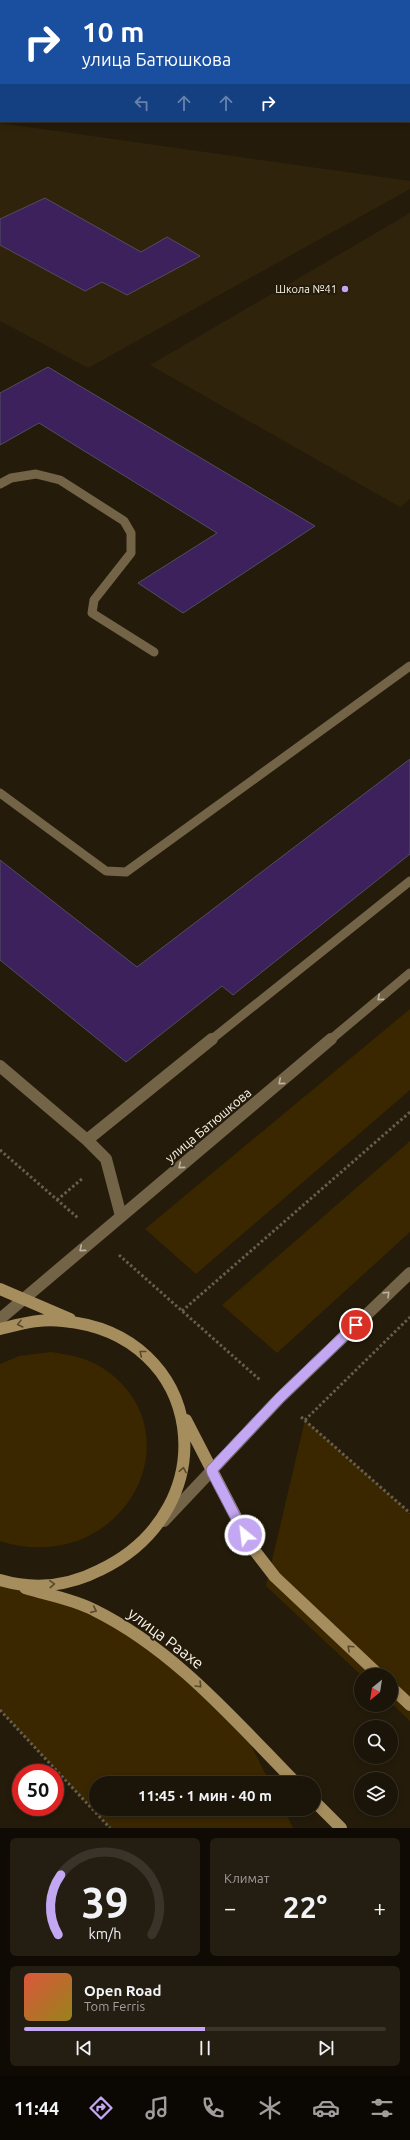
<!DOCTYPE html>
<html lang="ru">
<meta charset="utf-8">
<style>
body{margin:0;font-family:Ubuntu,sans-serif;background:#241d12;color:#f1f3f6;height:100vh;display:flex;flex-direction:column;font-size:15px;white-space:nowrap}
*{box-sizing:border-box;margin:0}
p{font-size:13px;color:#a09e9c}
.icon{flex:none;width:22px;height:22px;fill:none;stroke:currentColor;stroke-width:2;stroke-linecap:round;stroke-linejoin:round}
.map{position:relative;height:1828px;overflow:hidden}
.side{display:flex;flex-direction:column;gap:10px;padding:10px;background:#0f0b04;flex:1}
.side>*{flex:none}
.banner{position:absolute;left:0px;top:0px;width:410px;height:122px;box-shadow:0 2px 6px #0003,0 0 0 1px #393329;background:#1a4fa0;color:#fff;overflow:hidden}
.needle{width:26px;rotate:210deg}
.fabs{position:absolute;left:354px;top:1668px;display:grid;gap:8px}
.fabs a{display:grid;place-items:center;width:44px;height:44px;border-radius:50%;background:#1b1408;box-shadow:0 2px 6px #0003,0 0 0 1px #393329;font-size:20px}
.speed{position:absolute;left:12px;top:1764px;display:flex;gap:8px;font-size:20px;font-weight:700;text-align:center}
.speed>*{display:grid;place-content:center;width:52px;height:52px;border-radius:50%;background:#1b1408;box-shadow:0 2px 6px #0003,0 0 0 1px #393329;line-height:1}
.speed .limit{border:6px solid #d22;background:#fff;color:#111}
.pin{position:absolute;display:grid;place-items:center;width:34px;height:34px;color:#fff;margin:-17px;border:2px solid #fff;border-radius:50%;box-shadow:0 1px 4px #0007}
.me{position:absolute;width:44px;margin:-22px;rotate:331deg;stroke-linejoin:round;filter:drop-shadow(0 0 3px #0008)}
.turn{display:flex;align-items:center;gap:14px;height:84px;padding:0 16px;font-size:18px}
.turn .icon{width:52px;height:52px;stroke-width:2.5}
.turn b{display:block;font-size:28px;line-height:34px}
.lanes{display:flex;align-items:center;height:38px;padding:0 16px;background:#0003;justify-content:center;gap:20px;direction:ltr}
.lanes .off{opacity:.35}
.big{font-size:30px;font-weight:700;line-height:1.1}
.side .tile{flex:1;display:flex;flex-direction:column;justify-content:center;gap:6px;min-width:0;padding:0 14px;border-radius:6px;background:#241d12}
.side .dial{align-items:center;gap:0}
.dial svg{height:104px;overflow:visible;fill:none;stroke:#393329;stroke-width:7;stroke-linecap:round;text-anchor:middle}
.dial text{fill:#f1f3f6;stroke:none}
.song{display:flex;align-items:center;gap:12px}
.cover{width:48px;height:48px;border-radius:6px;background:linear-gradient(135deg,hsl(10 70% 55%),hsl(50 70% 35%))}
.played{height:4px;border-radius:2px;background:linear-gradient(90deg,#c3a7f2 50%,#393329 50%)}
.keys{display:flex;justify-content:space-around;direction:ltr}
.heat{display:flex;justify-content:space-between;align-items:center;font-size:22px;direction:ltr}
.side .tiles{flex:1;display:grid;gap:10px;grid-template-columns:1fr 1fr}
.tile:last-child{grid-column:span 2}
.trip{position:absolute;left:89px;top:1776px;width:232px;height:40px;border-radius:20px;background:#1b1408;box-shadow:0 2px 6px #0003,0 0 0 1px #393329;font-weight:700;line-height:40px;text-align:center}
.tabs{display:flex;height:64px;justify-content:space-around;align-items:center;background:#0b0803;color:#a09e9c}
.tabs .icon{width:28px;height:28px}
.tabs .active{color:#c3a7f2}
.tabs b{font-size:18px;color:#f1f3f6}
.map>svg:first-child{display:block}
</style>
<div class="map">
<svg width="410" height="1828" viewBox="0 0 410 1828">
<rect width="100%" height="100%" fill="#241b0a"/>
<path fill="#2f230b" d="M0 123 410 181V189L88 368 0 321Z
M410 213V499L400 507 150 365Z"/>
<path fill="#3a2700" d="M225 0H404L228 1Z
M410 1009V1090L196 1274 145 1229Z
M410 1141V1232L277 1353 222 1305Z
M51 1352C61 1354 71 1355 81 1358 95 1362 109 1371 119 1381 165 1425 151 1496 99 1530 70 1549 32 1552 0 1541V1364L19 1356Z
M305 1420 410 1513V1721L391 1703V1675H361L266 1586Z
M0 1580 122 1624 244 1731 270 1783H96V1809H284L293 1828H110L0 1710Z"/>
<path fill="#3c215d" stroke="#534c5f" d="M45 198 141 252 167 237 200 256 127 295 102 282 85 291 0 245V219Z
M48 367 315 526 183 613 138 583 217 533 39 423 0 445V393Z
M410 759V854L233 995 222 986 126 1062 0 960V860L137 967Z"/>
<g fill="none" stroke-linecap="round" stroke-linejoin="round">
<path stroke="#665e4f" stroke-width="3" stroke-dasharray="2.5 2.5" stroke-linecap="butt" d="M0 1150 78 1218
M57 1200 83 1178
M119 1255 260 1380
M182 1311 410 1112
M301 1417 410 1513
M305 1420 410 1317
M0 1710 110 1828"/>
<path stroke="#736447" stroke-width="7" d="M61 0 63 1"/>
<path stroke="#736447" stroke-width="9" d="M0 484 11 478 36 474 60 480 124 521 131 533V553L94 600 92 613 154 652
M0 793 106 871 126 872 410 666
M211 1040 410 881"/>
<path stroke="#736447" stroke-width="12" d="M0 1066 87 1140
M121 1216 106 1159 87 1140 212 1039"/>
<path stroke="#736447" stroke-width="9" d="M330 1040 410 973"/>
<path stroke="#736447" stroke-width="12" d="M0 1319 331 1039
M164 1521 280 1398 410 1273"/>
<path stroke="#a68d5e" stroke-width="12" d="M0 1289 70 1319
M0 1329C21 1324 41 1318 63 1321 206 1334 228 1509 100 1570 69 1586 34 1590 0 1580
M186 1420 251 1546 275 1577 379 1675
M25 1588C48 1595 73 1599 94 1610 175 1650 234 1720 296 1783
M391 1687 410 1705
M314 1801 341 1828"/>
</g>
<defs><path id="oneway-chevron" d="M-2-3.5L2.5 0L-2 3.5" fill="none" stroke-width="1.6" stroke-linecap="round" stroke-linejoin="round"/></defs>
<g stroke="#bdb3a0">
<use href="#oneway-chevron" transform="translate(380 998) rotate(140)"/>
<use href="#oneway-chevron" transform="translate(281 1082) rotate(140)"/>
<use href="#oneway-chevron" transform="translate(181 1166) rotate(140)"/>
<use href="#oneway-chevron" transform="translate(82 1249) rotate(140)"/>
<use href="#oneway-chevron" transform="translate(387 1294) rotate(-44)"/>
</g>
<g stroke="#58492c">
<use href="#oneway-chevron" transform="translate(20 1324) rotate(166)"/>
<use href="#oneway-chevron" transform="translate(142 1353) rotate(-141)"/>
<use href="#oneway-chevron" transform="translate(183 1470) rotate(-79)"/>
<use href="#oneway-chevron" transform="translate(52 1584) rotate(-4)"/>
<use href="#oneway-chevron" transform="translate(94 1610) rotate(24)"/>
<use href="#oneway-chevron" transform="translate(350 1648) rotate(-137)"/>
<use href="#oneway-chevron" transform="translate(199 1685) rotate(45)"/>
</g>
<path fill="#c3a7f2" stroke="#7f6d9d" d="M356 1320 360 1321 361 1325 360 1328 284 1401 218 1471 251 1535 249 1539 245 1540 241 1539 207 1474 206 1470 207 1467 276 1394 352 1321Z"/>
<circle fill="#c3a7f2" stroke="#241b0a" stroke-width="1.5" cx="345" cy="289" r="4"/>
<g text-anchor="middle" stroke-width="4" stroke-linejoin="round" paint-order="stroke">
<g font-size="11" fill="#faf4e9" stroke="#241b0a" text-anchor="end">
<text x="337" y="293">Школа №41</text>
</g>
<g font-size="13" fill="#faf4e9" stroke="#241b0a">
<text transform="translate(208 1125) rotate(-40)" y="5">улица Батюшкова</text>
</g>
<g font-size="16" fill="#faf4e9" stroke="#241b0a">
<text transform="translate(166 1638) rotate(37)" y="6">улица Раахе</text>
</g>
</g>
</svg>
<div class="fabs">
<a><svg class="needle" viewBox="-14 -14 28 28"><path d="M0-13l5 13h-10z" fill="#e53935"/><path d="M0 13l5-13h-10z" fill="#a09e9c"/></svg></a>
<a><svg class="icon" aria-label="search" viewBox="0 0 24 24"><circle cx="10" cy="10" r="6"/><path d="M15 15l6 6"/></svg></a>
<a><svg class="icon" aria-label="layers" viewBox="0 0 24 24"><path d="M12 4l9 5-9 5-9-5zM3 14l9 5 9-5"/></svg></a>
</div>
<div class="speed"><div class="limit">50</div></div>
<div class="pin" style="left:356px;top:1325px;background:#d93025"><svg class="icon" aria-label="arrive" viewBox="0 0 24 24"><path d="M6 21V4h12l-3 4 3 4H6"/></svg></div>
<svg class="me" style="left:245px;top:1535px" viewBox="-20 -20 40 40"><circle r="17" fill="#c3a7f2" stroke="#fff" stroke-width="3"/><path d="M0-11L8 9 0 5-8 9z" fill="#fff"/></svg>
<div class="trip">11:45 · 1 мин · 40 m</div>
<div class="banner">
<div class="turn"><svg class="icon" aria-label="right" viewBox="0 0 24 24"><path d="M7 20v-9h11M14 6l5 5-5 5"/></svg><div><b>10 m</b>улица Батюшкова</div></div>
<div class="lanes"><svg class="icon off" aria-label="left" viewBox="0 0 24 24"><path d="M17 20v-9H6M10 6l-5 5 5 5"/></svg><svg class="icon off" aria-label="ahead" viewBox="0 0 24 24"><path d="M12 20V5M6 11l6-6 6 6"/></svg><svg class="icon off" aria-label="ahead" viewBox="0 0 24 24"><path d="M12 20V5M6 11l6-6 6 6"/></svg><svg class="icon" aria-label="right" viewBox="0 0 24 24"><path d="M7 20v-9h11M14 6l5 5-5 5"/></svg></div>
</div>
</div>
<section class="side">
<div class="tiles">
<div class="tile dial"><svg viewBox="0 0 100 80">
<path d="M14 69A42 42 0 1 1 86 69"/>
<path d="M14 69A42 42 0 0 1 16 23" stroke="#c3a7f2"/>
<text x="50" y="56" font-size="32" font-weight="700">39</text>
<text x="50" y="72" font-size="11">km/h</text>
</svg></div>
<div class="tile"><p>Климат</p>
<div class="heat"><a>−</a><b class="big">22°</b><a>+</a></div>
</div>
<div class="tile">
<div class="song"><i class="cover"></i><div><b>Open Road</b><p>Tom Ferris</p></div></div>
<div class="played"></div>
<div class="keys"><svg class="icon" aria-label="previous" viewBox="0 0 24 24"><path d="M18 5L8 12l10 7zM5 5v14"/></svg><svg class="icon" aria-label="pause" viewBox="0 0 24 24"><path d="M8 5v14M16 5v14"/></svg><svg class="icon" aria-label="next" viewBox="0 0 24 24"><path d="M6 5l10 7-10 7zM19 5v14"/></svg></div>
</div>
</div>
</section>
<nav class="tabs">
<b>11:44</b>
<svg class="icon active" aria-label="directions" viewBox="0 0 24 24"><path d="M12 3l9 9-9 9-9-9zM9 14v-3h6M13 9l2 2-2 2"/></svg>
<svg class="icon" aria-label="music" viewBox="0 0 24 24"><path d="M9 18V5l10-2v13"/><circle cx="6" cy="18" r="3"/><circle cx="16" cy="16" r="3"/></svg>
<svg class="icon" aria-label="phone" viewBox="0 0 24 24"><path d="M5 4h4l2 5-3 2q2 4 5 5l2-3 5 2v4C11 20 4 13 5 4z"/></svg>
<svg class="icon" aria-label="climate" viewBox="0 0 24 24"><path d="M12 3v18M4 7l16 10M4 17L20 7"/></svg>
<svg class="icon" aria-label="car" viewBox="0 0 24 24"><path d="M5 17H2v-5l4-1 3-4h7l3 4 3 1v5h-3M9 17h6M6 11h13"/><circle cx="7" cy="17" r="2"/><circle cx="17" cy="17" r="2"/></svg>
<svg class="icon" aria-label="filters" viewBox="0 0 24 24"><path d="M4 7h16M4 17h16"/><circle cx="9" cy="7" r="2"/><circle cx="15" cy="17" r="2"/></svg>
</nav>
